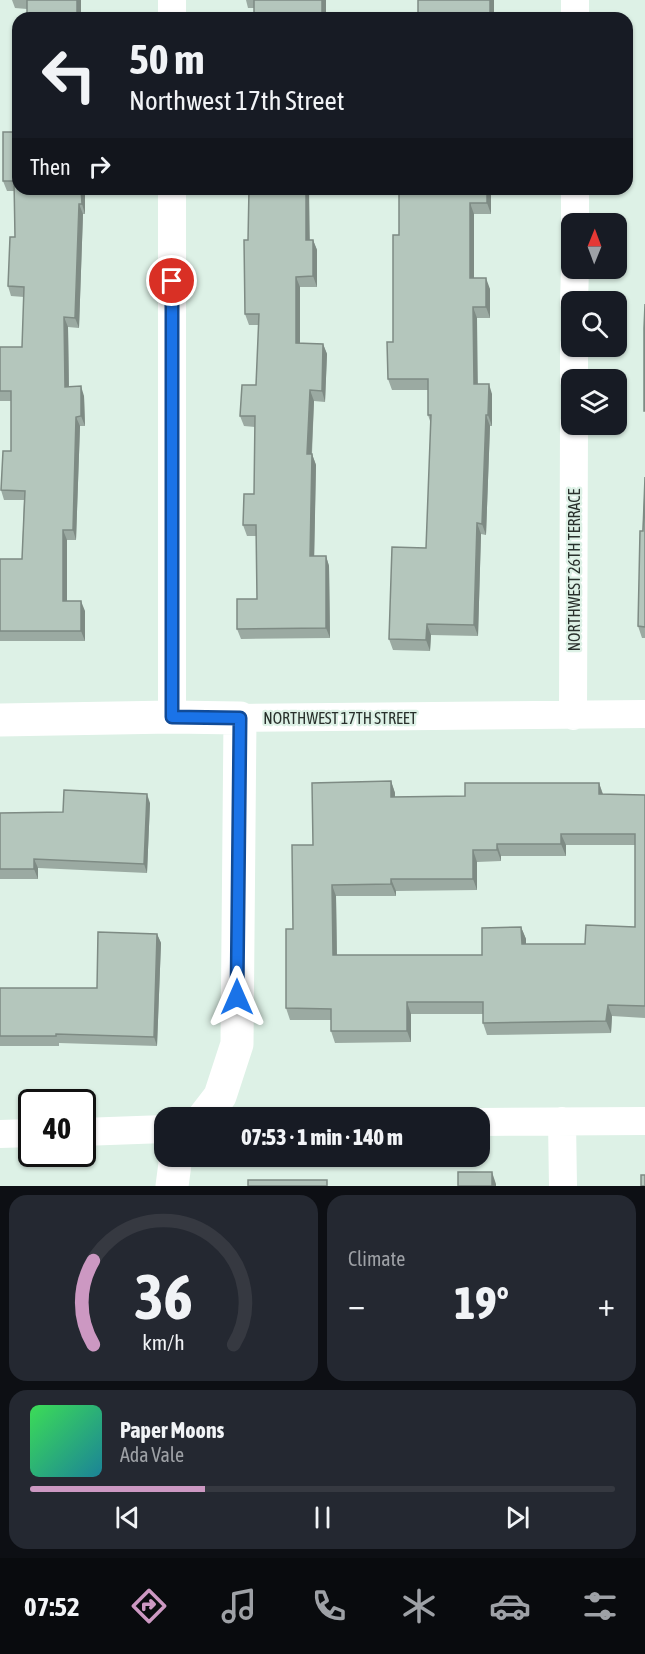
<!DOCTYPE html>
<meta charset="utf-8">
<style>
body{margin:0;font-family:"Asap Condensed",sans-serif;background:#242831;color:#f1f3f6;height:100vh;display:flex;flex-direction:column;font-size:22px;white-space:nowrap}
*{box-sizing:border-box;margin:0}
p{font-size:20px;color:#9ea1a6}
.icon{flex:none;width:33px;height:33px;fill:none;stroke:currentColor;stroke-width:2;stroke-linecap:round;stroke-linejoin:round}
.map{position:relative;height:1186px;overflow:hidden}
.details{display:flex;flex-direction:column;gap:9px;padding:9px;background:#0d0f14;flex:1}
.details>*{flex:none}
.guide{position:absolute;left:12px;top:12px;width:621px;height:183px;border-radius:18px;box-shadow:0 2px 4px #0004;background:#171b24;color:#f1f3f6;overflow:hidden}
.needle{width:39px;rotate:1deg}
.buttons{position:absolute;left:561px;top:213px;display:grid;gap:12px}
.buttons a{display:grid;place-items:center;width:66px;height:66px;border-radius:12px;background:#171b24;box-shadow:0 2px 4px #0004;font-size:30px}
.speed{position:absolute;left:18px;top:1089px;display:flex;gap:12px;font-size:30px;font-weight:700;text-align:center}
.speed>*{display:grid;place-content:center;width:78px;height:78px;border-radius:50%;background:#171b24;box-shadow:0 2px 4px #0004;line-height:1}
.speed .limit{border:3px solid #111;border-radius:9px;background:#fff;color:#111}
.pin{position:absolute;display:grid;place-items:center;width:51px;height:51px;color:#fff;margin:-26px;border:3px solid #fff;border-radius:50%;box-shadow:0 2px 6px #0007}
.me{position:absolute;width:66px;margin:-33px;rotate:0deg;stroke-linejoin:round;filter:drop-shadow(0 0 4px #0008)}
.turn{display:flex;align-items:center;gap:21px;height:126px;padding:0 18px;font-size:27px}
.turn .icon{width:78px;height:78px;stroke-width:2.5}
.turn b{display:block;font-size:42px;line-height:51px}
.then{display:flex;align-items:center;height:57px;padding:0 18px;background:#0003;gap:12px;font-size:22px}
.big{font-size:45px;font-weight:800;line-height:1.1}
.details .card{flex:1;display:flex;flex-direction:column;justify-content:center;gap:9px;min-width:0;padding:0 21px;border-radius:18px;background:#242831}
.details .dial{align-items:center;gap:0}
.dial svg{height:156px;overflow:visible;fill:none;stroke:#363941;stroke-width:7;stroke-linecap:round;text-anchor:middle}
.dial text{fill:#f1f3f6;stroke:none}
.song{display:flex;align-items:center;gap:18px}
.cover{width:72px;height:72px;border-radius:9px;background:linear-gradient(135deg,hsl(130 70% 55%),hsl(190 70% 35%))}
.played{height:6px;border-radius:3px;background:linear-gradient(90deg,#cc98c2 30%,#363941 30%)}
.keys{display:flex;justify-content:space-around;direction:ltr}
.heat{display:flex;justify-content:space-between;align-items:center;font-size:33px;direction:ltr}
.details .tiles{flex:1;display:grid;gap:9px;grid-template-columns:1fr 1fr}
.card:last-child{grid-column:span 2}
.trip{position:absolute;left:154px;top:1107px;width:336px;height:60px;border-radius:18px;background:#171b24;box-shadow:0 2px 4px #0004;font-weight:800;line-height:60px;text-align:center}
.dock{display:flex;height:96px;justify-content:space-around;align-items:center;background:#090b0e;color:#9ea1a6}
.dock .icon{width:42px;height:42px}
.dock .on{color:#cc98c2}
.dock b{font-size:27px;color:#f1f3f6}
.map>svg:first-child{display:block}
</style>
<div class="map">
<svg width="645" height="1186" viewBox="0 0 645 1186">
<rect width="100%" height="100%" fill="#ddf1e6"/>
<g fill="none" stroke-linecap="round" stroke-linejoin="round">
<path stroke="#fff" stroke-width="28" d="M172 18V0
M575 18V0
M575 224V189
M574 302 575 268
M574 380V346
M573 716 574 424
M172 717V189
M240 718 645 714
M562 1121 563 1186
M480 1122 645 1121
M82 1132 165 1129
M0 1134 32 1133"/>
<path stroke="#fff" stroke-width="33" d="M0 720 172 717 240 718 237 1044 220 1096 203 1118
M172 1186 176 1156"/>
</g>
<path fill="#9baaa2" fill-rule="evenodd" d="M12 0H81L27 9 15 8Z
M246 0H326V18H254V8H248Z
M18 132 85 189V214H83L79 328 68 327 69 387 84 396 85 426H80L76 540H67V601L85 611V641H0V559H22L24 500H4L1 490 11 451V401H0V347H22L24 297 11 296 8 286 15 237 14 191H7L3 181Z
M399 189H491V214H474V278L490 289V318H477V384L492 394V426H490L486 535 481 534 478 636 431 635 430 651 393 650 389 639 426 548 431 424 428 415V390H392L388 379 393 342 399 235Z
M248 240H313L317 250V287H300V343L323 344 327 354 325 402 314 401 312 454 316 465 314 556H326L329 566 330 638 241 639 237 629 257 599V536H247L243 525 254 494 255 427 244 426 240 416 256 385 259 325H249L245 314Z
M645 477V638H642L638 626Z
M391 781 395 793V797L465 796 599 783 603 794 645 795V1018L612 1016 611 1033 487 1035 483 1023V1014H411V1042L335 1043 331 1031V1020H290L286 1008 293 929 313 845ZM566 845H635V927L585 944H526V939L521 927 482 955H337L336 896H396V891L477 890V862L501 861V856H566Z
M150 803 147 873 38 868V879H0V813L63 812Z
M157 934 161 943 157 1046 59 1043V1046H0V988H97Z"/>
<path fill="#7e8b84" d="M77 0H81V18H77Z
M322 0H326V18H322Z
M490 0H494V18H490Z
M81 189H85V214L82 204Z
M306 189H309L310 250 306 240Z
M487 189H491V214L487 203Z
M470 203 474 214V289L470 278Z
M79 204 83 214 79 328 75 318Z
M313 240 317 250V287L313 276Z
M296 277 300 287V353L296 343Z
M486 278 490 289V318L486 307Z
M473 307 477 318 478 395 474 384Z
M64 317 68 327 69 397 65 387Z
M323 344 327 354 325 402 322 391Z
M489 384 492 394V426L488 415Z
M81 386 84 396 85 426 81 416Z
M310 390 314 401 311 465 307 454Z
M486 415 490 426 486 535 482 524Z
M76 417 80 426 76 540 73 530Z
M312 454 316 465 314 566 310 556Z
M477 523 481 534 478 636 474 625Z
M63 530 67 540V611L63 601Z
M326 556 329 566 330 638 326 628Z
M81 601 85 611V641L81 631Z
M427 624 431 635 430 651 426 640Z
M391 781 395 793V809L391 797Z
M599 783 603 795 599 794Z
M147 794 150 803 147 873 144 864Z
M561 834 566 845V856L561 844Z
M497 844 501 856V861L497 850Z
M473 850 477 862V890L473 879Z
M34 859 38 868V879L34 869Z
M391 879 396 891V896L391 884Z
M332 885 336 896 337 967 333 955Z
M521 927 526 939V956L522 944Z
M157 934 161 943 157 1046 154 1037Z
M407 1002 411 1014V1042L407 1031Z
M608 1005 612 1016 611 1033 606 1021Z
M492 1172 496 1184V1186H492Z"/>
<path fill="#b4c6bc" stroke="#7e8b84" stroke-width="1.5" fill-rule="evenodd" d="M27 0H77V18H27Z
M254 0H322V18H254Z
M418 0H490V18H418Z
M3 132H18V189H81L82 204H79L75 318 64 317 65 387 81 386V416L76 417 73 530H63V601H81V631H0V559H22L25 491 1 490 3 451H11V391H0V347H22L24 287 8 286 10 237H15L14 181H3Z
M249 189H306V240H313V276L296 277V343L323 344 322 391 310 390 307 454H312L310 556H326V628L237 629V599H257L256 525H243L244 494H254L255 416H240L242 385H256L259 314H245L244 240H248Z
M399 189H487V203H470V278H486V307H473L474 384H489L488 415H486L482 524 477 523 474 625 427 624 426 640 389 639 392 547 426 548 431 415H428V379H388L387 342H393V235H399Z
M645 304V411H644V328Z
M645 477V627L638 626 640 531H643Z
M391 781V797L465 796V783H599V794L645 795V1006L608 1005 606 1021 483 1023V1002H407V1031H331V1009L286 1008V929H293L292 845H313L312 783ZM561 834H635V927L586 925 585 944H522L521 927 482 928V955H333L332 885 391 884V879H473V850H497V844H561Z
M64 790 147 794 144 864 34 859V869H0V813L63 812Z
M98 932 157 934 154 1037 56 1034V1036H0V988H97Z
M458 1172H492V1186H458Z
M641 1175H645V1186H641Z
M248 1180H327V1186H248Z"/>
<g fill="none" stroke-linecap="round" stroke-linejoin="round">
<defs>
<path id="route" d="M172 281V717L240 718 237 997"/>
</defs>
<use href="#route" stroke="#114b97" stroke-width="15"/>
<use href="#route" stroke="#1a73e8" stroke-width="10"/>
</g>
<g text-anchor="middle" stroke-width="4.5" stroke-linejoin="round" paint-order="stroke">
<g font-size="16" fill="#282f2b" stroke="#ddf1e6">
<text transform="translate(574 570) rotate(-90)" y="6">NORTHWEST 26TH TERRACE</text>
<text x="340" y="724">NORTHWEST 17TH STREET</text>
</g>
</g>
</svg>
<div class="buttons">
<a><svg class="needle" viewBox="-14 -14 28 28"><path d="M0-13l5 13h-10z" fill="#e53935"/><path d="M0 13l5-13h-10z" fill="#9ea1a6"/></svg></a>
<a><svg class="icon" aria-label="search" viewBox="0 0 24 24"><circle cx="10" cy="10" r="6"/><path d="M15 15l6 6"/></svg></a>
<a><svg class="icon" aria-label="layers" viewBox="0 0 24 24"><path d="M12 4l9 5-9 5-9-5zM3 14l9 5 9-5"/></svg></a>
</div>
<div class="speed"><div class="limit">40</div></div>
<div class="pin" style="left:172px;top:281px;background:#d93025"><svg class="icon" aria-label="arrive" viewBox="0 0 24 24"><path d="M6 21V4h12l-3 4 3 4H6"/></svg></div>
<svg class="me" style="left:237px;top:997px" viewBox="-20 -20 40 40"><path d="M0-17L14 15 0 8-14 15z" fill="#1a73e8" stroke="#fff" stroke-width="4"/></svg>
<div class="trip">07:53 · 1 min · 140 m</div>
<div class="guide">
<div class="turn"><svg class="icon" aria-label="left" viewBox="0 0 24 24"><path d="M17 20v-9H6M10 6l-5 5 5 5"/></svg><div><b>50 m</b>Northwest 17th Street</div></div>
<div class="then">Then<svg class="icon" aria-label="right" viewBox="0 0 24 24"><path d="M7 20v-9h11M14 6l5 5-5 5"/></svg></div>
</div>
</div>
<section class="details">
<div class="tiles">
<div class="card dial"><svg viewBox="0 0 100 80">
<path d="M14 69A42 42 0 1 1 86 69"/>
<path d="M14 69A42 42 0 0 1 14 26" stroke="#cc98c2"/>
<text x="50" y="56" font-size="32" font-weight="700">36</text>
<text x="50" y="72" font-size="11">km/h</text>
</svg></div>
<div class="card"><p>Climate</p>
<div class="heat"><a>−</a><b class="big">19°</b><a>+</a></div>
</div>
<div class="card">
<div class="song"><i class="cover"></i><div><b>Paper Moons</b><p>Ada Vale</p></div></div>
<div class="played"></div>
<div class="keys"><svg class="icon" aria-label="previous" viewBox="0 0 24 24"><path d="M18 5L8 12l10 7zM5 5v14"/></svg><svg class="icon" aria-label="pause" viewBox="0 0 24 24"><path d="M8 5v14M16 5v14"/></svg><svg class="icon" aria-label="next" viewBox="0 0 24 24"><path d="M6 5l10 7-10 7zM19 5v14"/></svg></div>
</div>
</div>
</section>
<nav class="dock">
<b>07:52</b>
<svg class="icon on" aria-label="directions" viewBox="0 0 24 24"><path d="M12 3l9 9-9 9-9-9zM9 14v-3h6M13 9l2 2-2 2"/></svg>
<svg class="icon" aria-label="music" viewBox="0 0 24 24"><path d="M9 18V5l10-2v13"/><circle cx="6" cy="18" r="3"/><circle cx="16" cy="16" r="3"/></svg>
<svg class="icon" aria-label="phone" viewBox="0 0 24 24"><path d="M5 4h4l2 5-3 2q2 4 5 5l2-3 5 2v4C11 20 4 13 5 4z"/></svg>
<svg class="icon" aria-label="climate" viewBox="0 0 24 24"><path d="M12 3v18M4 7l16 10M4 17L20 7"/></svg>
<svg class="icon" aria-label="car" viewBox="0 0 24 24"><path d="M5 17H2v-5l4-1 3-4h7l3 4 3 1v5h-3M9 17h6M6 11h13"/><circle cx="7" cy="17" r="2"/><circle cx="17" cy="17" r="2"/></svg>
<svg class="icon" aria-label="filters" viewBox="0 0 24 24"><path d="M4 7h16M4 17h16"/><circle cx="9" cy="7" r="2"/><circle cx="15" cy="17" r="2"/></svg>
</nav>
